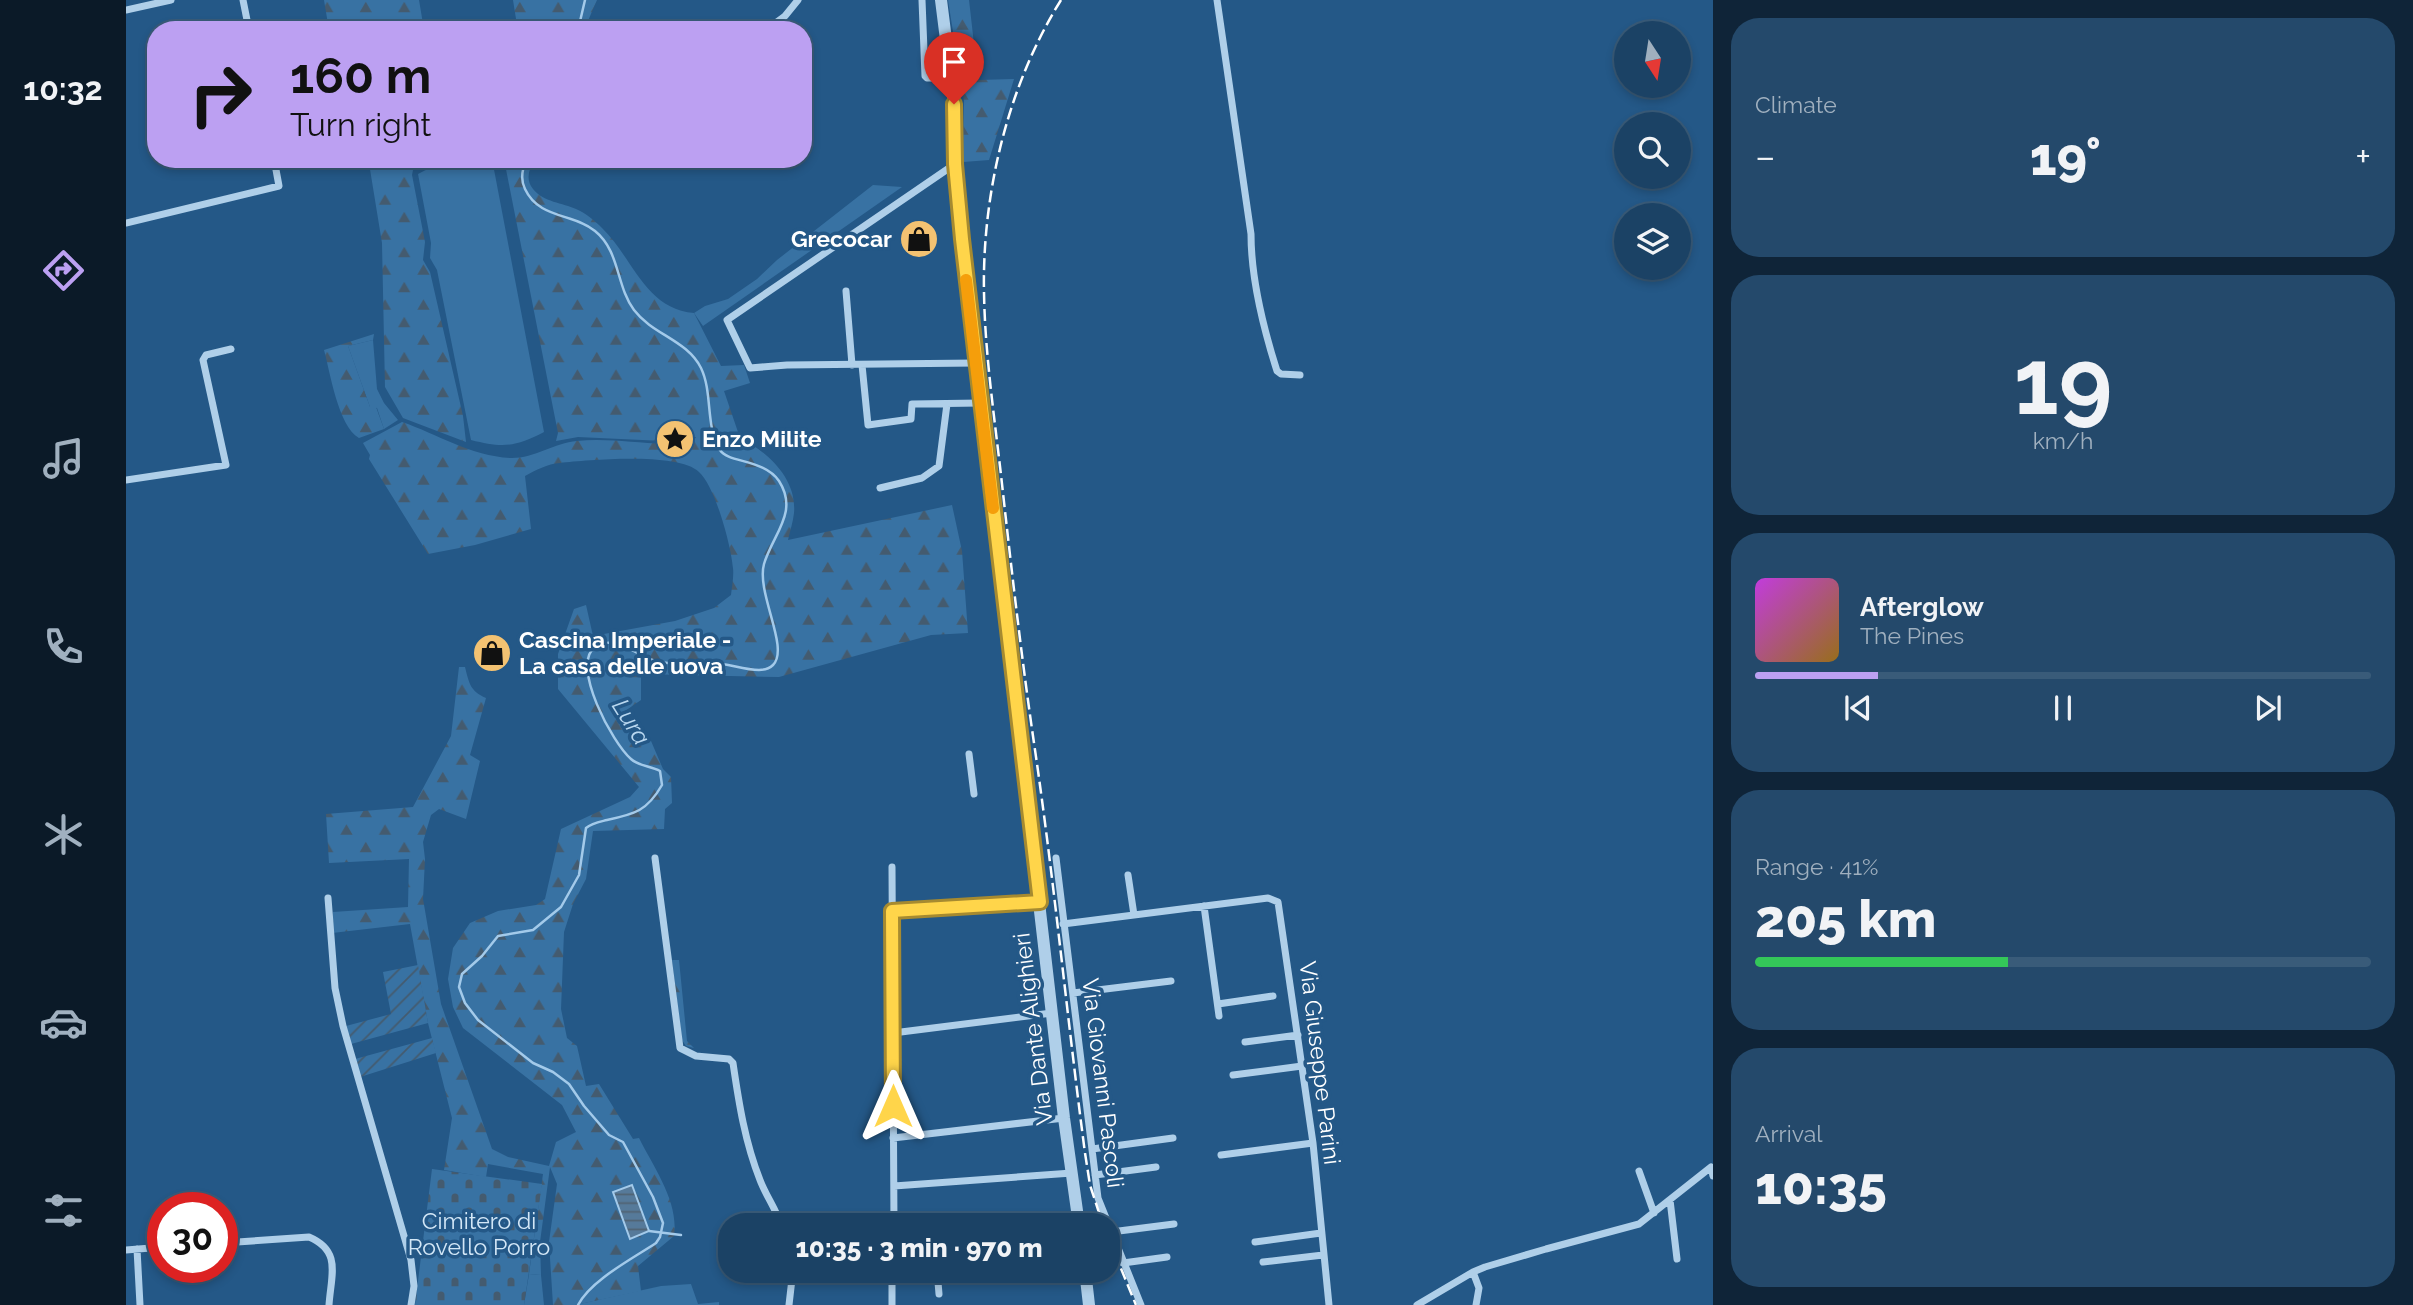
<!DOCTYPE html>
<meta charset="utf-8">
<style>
body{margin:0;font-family:Raleway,sans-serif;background:#24496b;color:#f1f3f6;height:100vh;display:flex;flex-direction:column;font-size:26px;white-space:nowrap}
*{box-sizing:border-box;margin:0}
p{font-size:23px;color:#a0b0bf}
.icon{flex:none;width:38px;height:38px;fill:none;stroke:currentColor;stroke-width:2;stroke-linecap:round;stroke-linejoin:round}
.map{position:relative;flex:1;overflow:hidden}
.side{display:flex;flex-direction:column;gap:18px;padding:18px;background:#0f2438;width:700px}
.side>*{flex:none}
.hud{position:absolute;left:21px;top:21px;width:665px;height:147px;border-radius:28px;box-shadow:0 4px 10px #0003,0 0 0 2px #395b79;background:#bca0f2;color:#111;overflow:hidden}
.needle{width:46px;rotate:168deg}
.controls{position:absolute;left:1488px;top:21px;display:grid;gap:14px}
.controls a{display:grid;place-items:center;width:77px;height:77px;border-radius:50%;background:#1b4265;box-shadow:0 4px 10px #0003,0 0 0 2px #395b79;font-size:35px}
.speed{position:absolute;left:21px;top:1192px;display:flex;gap:14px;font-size:35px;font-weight:700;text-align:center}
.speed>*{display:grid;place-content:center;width:91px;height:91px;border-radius:50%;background:#1b4265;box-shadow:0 4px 10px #0003,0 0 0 2px #395b79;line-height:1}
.speed .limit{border:10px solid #d22;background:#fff;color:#111}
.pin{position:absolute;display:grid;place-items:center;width:60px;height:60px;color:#fff;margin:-72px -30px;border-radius:50% 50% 50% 0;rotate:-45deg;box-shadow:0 0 7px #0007}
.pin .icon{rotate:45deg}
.me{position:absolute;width:77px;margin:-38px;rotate:0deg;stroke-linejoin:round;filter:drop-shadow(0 0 5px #0008)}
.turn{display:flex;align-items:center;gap:24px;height:147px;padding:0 28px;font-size:32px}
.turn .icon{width:91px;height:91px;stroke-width:2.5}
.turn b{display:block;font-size:49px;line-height:60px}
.big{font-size:52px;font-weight:800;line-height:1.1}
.side .card{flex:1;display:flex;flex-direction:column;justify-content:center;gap:10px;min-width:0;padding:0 24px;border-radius:28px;background:#24496b}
.side .dial{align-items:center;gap:0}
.dial b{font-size:91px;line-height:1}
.song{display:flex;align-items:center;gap:21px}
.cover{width:84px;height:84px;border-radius:10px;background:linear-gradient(135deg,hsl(290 70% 55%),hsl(40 70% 35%))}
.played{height:7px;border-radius:4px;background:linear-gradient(90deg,#bca0f2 20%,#395b79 20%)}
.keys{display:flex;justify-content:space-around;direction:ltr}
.heat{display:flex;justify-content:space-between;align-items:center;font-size:38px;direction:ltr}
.charge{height:10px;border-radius:5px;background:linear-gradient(90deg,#34c759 41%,#395b79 0)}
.trip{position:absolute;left:592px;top:1213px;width:402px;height:70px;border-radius:28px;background:#1b4265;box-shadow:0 4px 10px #0003,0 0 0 2px #395b79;font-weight:800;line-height:70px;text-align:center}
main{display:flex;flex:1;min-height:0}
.tabs{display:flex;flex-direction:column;width:126px;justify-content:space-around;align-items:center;background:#0b1a28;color:#a0b0bf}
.tabs .icon{width:49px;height:49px}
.tabs .current{color:#bca0f2}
.tabs b{font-size:32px;color:#f1f3f6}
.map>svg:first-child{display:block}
</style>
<main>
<nav class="tabs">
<b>10:32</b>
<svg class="icon current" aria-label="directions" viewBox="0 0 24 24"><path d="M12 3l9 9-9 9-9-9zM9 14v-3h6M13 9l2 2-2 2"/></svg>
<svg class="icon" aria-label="music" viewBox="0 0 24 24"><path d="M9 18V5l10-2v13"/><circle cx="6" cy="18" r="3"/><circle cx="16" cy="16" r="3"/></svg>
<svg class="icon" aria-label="phone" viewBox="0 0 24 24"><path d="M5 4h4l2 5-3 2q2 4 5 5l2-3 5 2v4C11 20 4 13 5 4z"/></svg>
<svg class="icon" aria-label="climate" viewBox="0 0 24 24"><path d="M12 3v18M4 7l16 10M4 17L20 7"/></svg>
<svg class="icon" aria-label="car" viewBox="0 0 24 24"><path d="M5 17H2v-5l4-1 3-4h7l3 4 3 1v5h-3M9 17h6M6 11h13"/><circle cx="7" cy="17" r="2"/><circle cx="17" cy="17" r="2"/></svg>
<svg class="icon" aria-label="filters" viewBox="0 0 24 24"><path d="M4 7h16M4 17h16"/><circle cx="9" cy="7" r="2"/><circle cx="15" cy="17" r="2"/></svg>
</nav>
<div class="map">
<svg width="1587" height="1305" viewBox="0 0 1587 1305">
<defs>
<pattern id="forest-firs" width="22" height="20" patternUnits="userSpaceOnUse" patternTransform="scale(1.75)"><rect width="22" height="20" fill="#3872a3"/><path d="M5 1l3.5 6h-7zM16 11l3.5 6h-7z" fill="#445b6f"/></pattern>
<pattern id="cemetery-stones" width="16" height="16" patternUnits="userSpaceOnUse" patternTransform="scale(1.75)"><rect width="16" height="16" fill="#3872a3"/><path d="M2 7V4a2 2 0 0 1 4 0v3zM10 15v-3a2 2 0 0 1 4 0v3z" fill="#445b6f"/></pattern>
<pattern id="garden-furrows" width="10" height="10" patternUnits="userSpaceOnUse" patternTransform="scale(1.75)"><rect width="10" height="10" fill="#3872a3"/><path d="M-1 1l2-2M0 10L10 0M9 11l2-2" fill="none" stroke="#445b6f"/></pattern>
<pattern id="water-rules" width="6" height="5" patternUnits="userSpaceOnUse" patternTransform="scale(1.75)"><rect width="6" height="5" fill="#567a9a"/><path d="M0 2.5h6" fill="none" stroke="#516373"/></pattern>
</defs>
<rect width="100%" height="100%" fill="#245887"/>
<path fill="#3872a3" d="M321 159H366L418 432C390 447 376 448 345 440L311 270 304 258 305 243 292 174Z
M747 185 776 187 577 326 568 313 579 306 602 299 631 279 651 260Z
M247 340 251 389 258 403 272 420 258 429 251 408 244 407 222 346Z
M403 1274 415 1275 418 1305H398Z
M565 1284 572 1304 593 1302V1305H449L535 1286Z"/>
<path fill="url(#forest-firs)" d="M198 0H293L298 30H203Z
M387 0H471L458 30H386L391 25Z
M822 0H843L849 53 841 72 853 80 888 79 863 160 837 162 838 101Z
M240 159H308L287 170 286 175 299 242 297 260 304 272 337 416 340 442 277 418 259 387 256 243 243 163Z
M378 159H409C403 169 399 179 407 189 417 202 437 203 450 209 460 213 469 221 476 228 507 258 519 309 568 313L595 366 618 365 624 383 598 391 614 438C642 452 671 479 668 513 667 522 664 531 662 540L826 505 836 551 842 633 805 635 653 677 515 674V700L496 713 508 736 525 741 537 769 545 777 546 803 539 809 538 829 467 831 460 879 447 904 438 932 435 1009 441 1038 451 1046 460 1086 473 1084 507 1139 513 1138C528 1168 553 1202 548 1236L512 1266 515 1291 449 1305H427L423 1242 431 1184 424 1167 414 1242 415 1275 403 1274 417 1174 362 1164 360 1177 318 1170 326 1118 302 1023 284 924 206 933 207 912 282 907 283 859 203 863 200 814 287 807 325 736 333 667H339C343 683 344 691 360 698L344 755 354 761 340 819 313 809 305 815 297 842 299 859 297 899 315 1004 366 1149 382 1157 423 1166 430 1142 450 1132 436 1105 337 1028 327 1007 322 979 327 948 344 923 372 911 410 905 419 899 435 829 504 797 513 787 432 689V654L448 609 460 605 467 636 549 621 588 608 605 595C606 586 608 576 607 568 605 545 589 486 573 472 552 452 463 460 434 463 421 464 410 470 399 476L405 529 349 545 302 554 243 459 244 455 237 443 276 422C311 434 345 456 384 458 407 459 428 443 451 441 479 438 510 443 538 444L542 438 548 436 562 444 567 442 570 437H567L564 442 548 434 541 437 538 441 452 437 430 441 432 433Z
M248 334 247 340 222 346 244 407H250L258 429 233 438C212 426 204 371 198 350Z
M546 960H553L561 1041 568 1048 560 1046 556 1040Z"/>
<path fill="url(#cemetery-stones)" d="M306 1169 416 1184 398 1305H289Z"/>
<path fill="url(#garden-furrows)" d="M292 965 302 1023 225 1044 220 1026 265 1014 257 972Z
M306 1038 310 1053 234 1077 229 1059Z"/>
<path fill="url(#water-rules)" stroke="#a3caea" stroke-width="2" d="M506 1185 523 1231 504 1239 487 1192Z"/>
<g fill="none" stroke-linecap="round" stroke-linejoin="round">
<path stroke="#a3caea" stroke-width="2.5" d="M452 30 459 0
M401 159C396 169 394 179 399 189 413 219 447 213 469 231 494 251 490 286 508 310 527 335 561 340 575 368 587 393 579 426 594 450 602 463 638 459 653 481 673 512 647 534 638 564 630 593 664 648 647 665 643 669 638 670 633 670 617 670 602 663 586 663 569 662 550 665 533 662 513 658 490 633 469 647 444 665 487 744 505 759 512 766 525 766 534 771L536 785C521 811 509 814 481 820 473 822 466 823 460 828L453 875 435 907 407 930 372 936 356 956 336 974 333 987 339 1003 352 1020 407 1063 427 1072 443 1084 458 1106 483 1135 497 1142 527 1197 537 1223 534 1237 530 1243C506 1259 465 1280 452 1305
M523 1231 555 1235"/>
<path stroke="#afcfe9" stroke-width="7" d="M117 0 123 30
M796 0 799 76 801 78H806L809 73 806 69H800
M1091 0 1125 234C1125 280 1137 327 1151 371L1155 374 1174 375
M0 10 45 0
M640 30 659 16 672 0
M829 164 601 320 624 368 661 365 850 363
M0 223 153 186 148 159
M720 291 726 365
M736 365 742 425 785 419 786 404 854 403
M0 480 100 465 77 360 80 355 105 349
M754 488 796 478 813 466 821 404
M843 754 848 794
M529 858 554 1048 570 1056 603 1059 607 1063C613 1104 619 1142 634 1180 640 1196 650 1209 655 1225
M930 858 972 1198 1015 1305
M766 867 768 1225
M1002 875 1008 915
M202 898 209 988 217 1026 285 1260 288 1286 285 1305
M1078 906 1093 1016
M766 911 913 902
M937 924 1142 898 1152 902 1187 1143 1203 1305
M947 993 1045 981
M1092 1004 1147 996
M767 1033 926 1013
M1119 1042 1172 1035
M1107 1075 1176 1066
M767 1138 938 1118
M966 1149 1047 1138
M1095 1155 1187 1143
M1513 1171 1528 1213
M969 1175 1030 1167
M768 1186 946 1173
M1544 1200 1551 1259
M985 1232 1048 1224
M1129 1242 1195 1233
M96 1243 183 1237C216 1251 205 1275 203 1305
M11 1249 14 1305
M0 1250 37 1247
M1137 1262 1197 1255
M997 1263 1041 1257
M811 1270 813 1294
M1347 1272 1353 1288 1350 1305
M663 1305 667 1270
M766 1305V1270
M1291 1305 1347 1272 1359 1267 1420 1249 1513 1224 1585 1167 1587 1176"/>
<path stroke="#afcfe9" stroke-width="12" d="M815 0 830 119 829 164 836 239 938 1118 953 1225
M959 1270 963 1305"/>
<path stroke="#fff" stroke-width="2.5" stroke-dasharray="12 5" stroke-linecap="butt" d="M935 0C882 85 856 193 858 293 859 353 868 414 875 475 885 565 895 654 908 743 928 879 941 1017 959 1153L964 1185 977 1225
M982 1237 1010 1305"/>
</g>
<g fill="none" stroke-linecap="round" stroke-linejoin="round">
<defs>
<path id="route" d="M767 1106 766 911 914 902 836 239 829 164 828 104"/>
</defs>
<use href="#route" stroke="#a68a30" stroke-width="18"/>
<use href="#route" stroke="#ffd54a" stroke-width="12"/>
<path stroke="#f59e0b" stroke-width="12" d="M840 280 867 508"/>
</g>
<defs>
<symbol id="shop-disc" viewBox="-11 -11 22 22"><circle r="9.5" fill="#f3c272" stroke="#245887"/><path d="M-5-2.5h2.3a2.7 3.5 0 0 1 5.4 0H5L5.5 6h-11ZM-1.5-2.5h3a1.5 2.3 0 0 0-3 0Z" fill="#111"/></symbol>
<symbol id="sight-disc" viewBox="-11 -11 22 22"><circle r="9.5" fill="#f3c272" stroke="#245887"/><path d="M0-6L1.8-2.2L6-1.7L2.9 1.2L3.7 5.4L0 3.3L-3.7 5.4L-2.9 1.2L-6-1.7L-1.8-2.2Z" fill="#111"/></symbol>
</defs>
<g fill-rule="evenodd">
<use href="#shop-disc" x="771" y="217" width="44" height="44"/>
<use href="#sight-disc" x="527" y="417" width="44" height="44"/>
<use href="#shop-disc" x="344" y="631" width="44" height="44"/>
</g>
<g text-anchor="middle" stroke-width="7" stroke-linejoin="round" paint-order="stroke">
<g font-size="23" font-weight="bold" fill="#fff" stroke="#245887" text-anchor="start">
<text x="766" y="247" text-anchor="end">Grecocar</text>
<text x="576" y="447">Enzo Milite</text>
<text x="393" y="648">Cascina Imperiale -<tspan x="393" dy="26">La casa delle uova</tspan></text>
</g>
<g font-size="23" fill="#fff" stroke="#245887">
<text transform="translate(907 1029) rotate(-97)" y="8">Via Dante Alighieri</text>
<text transform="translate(1194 1063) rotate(83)" y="8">Via Giuseppe Parini</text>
<text transform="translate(977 1083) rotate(83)" y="8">Via Giovanni Pascoli</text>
</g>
<g font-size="23" fill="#d3e7f7" stroke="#245887">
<text x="353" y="1229">Cimitero di<tspan x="353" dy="26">Rovello Porro</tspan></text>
</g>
<g font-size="24" font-style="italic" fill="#bad8f0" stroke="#245887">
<text transform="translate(505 722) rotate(58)" y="8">Lura</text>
</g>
</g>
</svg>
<div class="controls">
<a><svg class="needle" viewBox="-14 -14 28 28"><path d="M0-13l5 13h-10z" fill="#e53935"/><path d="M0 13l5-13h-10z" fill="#a0b0bf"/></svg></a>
<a><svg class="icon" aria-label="search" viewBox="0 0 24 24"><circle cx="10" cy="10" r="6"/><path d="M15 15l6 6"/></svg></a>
<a><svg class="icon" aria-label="layers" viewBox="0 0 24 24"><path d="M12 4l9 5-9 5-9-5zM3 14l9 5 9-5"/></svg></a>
</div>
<div class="speed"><div class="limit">30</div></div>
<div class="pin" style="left:828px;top:104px;background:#d93025"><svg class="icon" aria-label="arrive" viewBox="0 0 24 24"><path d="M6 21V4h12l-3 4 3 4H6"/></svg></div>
<svg class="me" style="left:767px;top:1106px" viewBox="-20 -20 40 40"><path d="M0-17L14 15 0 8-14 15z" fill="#ffd54a" stroke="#fff" stroke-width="4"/></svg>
<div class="trip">10:35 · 3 min · 970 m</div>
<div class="hud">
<div class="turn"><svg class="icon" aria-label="right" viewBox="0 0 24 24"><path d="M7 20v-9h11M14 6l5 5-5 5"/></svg><div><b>160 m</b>Turn right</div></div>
</div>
</div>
<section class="side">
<div class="card"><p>Climate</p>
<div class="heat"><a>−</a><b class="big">19°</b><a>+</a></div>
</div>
<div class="card dial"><b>19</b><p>km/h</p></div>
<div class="card">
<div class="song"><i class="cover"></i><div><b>Afterglow</b><p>The Pines</p></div></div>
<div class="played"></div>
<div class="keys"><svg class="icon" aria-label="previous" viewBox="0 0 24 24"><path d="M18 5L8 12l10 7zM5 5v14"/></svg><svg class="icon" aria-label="pause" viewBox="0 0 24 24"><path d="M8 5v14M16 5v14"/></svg><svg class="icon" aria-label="next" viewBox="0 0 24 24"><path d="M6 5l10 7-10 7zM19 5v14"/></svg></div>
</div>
<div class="card"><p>Range · 41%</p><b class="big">205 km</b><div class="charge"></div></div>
<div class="card"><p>Arrival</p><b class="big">10:35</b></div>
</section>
</main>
